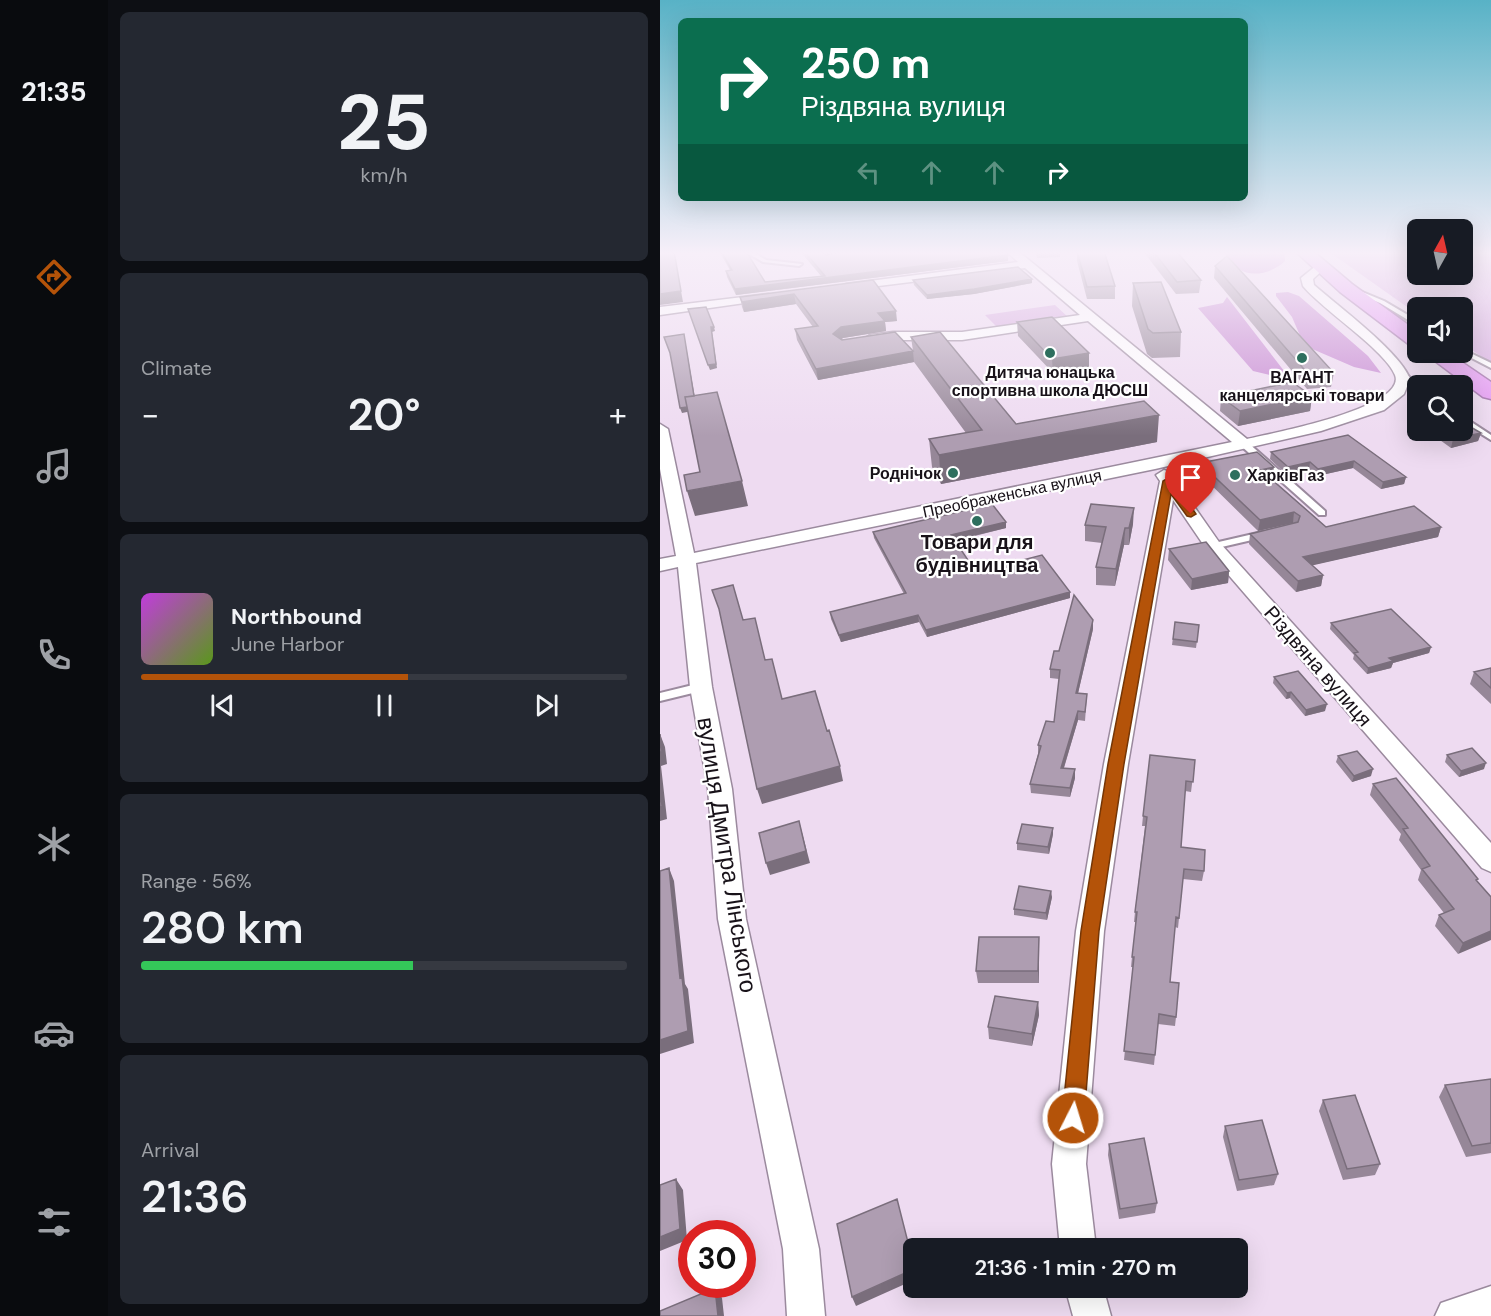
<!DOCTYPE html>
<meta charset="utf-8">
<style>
body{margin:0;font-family:"DM Sans",sans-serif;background:#242831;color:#f1f3f6;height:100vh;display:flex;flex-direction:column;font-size:22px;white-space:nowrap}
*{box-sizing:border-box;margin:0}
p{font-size:20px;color:#9ea1a6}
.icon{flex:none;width:33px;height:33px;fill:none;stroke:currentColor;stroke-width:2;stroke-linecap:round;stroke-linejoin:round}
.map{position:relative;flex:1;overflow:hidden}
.sheet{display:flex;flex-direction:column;gap:12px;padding:12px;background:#0d0f14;width:552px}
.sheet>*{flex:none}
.banner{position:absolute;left:18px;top:18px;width:570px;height:183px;border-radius:9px;box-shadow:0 6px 24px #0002;background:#0b6e4f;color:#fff;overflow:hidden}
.needle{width:39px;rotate:8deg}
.controls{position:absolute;left:747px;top:219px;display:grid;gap:12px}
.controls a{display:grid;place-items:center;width:66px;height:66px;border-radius:9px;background:#171b24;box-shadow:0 6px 24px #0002;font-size:30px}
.speed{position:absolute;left:18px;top:1220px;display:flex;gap:12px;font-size:30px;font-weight:700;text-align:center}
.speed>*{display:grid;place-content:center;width:78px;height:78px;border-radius:50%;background:#171b24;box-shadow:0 6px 24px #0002;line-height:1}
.speed .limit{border:9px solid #d22;background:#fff;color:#111}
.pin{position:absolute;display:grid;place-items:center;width:51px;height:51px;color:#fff;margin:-62px -26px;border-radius:50% 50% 50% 0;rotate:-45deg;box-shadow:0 0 6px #0007}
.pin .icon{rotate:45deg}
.me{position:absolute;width:66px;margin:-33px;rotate:5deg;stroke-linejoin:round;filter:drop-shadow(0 0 4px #0008)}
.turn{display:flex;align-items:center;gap:21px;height:126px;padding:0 24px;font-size:27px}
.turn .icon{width:78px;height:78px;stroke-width:2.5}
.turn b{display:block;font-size:42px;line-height:51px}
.lanes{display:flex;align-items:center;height:57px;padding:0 24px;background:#0003;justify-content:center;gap:30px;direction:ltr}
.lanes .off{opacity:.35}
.big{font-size:45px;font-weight:600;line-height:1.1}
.sheet .widget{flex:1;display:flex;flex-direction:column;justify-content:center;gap:9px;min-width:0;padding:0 21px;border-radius:9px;background:#242831}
.sheet .dial{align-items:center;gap:0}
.dial b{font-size:78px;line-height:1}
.song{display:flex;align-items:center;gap:18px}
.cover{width:72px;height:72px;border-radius:9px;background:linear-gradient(135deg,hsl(290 70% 55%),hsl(90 70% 35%))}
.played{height:6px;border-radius:3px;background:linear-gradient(90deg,#b45309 55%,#363941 55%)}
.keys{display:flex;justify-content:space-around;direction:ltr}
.heat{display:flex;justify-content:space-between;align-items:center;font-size:33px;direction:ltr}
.charge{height:9px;border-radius:4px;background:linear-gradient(90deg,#34c759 56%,#363941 0)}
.trip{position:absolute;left:243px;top:1238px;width:345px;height:60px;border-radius:9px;background:#171b24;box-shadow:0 6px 24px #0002;font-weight:600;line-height:60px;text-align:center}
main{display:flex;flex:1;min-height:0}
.tabs{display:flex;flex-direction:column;width:108px;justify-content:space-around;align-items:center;background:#090b0e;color:#9ea1a6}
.tabs .icon{width:42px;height:42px}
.tabs .on{color:#b45309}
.tabs b{font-size:27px;color:#f1f3f6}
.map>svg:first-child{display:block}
</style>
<main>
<nav class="tabs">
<b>21:35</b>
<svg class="icon on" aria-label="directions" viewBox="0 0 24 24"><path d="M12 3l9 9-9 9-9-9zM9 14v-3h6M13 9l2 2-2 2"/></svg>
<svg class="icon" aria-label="music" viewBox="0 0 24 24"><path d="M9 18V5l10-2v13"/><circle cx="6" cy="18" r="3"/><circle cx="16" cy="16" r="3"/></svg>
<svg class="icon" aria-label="phone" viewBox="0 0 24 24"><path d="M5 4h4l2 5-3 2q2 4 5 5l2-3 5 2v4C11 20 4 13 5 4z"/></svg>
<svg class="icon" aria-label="climate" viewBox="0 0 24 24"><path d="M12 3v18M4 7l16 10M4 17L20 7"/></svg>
<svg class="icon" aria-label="car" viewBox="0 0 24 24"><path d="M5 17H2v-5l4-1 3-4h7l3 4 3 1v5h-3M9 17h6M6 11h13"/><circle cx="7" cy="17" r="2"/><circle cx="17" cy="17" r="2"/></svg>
<svg class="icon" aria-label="filters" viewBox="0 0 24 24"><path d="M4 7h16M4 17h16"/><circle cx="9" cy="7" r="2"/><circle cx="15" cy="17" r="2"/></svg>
</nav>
<section class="sheet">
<div class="widget dial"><b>25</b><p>km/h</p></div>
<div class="widget"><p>Climate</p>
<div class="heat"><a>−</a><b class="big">20°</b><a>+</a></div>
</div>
<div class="widget">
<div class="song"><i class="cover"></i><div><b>Northbound</b><p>June Harbor</p></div></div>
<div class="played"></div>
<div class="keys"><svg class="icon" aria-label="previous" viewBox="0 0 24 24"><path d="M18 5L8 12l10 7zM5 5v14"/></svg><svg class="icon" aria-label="pause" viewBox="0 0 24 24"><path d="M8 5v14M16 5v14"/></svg><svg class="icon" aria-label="next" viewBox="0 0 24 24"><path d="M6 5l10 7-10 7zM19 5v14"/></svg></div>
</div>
<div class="widget"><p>Range · 56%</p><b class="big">280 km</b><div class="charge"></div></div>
<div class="widget"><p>Arrival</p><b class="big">21:36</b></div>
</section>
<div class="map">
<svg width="831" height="1316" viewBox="0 0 831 1316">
<rect width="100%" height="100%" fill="#eedbf1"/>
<path fill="#d6aade" d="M668 251H757L758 274H802L803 251H831V363L803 344V327L810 324 803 326 802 308H758L757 314Z
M395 305 409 318 339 329 325 315Z"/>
<path fill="#c688d1" d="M561 251H623L625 253V261C615 271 593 279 579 269 572 264 569 256 561 251Z
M628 292 639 296 708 356 721 373 694 367 650 348 641 338 632 317 616 296V293Z
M567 297 631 380 593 371 538 308 563 303Z"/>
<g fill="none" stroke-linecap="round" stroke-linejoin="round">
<defs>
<path id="lane" d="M84 251H91L106 260 142 264 139 266 103 262Z
M700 291 724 301 758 321V326L720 303 698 294V292Z
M802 349 831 363V368L800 352H802Z
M739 372H743L761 386 756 387 739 374Z
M802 416 831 435V440L802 422Z
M580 441H586L665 511V515H659L580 445Z
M602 532 606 535 605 537 553 549 548 546 550 544Z
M41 683 45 684 46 687 45 690 0 701V693Z"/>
<path id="street" d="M346 251H358L587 439C609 434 748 408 735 375 726 351 663 310 643 286L641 278 657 265H665L666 267 653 279 654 285C678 306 740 352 750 379L744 394 724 410 661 431 495 469 36 563 52 687 72 789 86 919 159 1249 165 1316H127L123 1249 58 919 48 789 30 687 18 567 0 571V559L16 556 0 469V424L8 429 34 553 572 442 428 321 302 340H233L210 343 204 339 210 335 233 332H302L420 315 365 268 186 290 180 287 186 284 358 262Z
M108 294 112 295V299L0 315V307Z
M504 470 510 472 559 542 831 843V872L822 868 547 550 513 500 468 764 444 931 426 1164 436 1248H400L392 1164 416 931 444 764 500 481 496 475Z
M831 1286V1316H775L781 1303Z
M405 1287H443L451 1316H413Z"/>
<path id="highway" d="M635 251H653L692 284 758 332V348L751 346 680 292Z
M763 352H787L831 382V399L823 397Z"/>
</defs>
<use href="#lane" stroke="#9b8a9e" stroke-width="4"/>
<use href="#street" stroke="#9b8a9e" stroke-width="3"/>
<use href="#highway" stroke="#9d69a6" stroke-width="3"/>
<use href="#lane" fill="#fff" fill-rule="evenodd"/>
<use href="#street" fill="#fff" fill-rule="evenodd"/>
<use href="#highway" fill="#e498f2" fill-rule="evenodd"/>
</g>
<path fill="#968798" d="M59 251H86L105 282 161 276 140 251H181L166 254V255L348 261 76 295 67 277 66 271 70 270Z
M375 251H400V257L377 258Z
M417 251H444L455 286V299H427L417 261Z
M483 251H516L541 280 539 293 516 294Z
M555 266 674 373 671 387 647 389 554 278Z
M372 279V283L314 294 267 299 254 285 253 280Z
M213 280 237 321 225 322 226 331 183 338 181 339 253 351 251 337 356 424 497 442 281 484 272 467 269 439 306 433 254 362 158 380 137 340 135 329 153 327 136 304 84 312 82 307 80 297Z
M473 283 521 332 520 357 492 358 487 354 472 306Z
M357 322 429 353V367L393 373 358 336Z
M652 396 650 411 578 426 560 411 561 397Z
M755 413H758V425L753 422Z
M766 430H802L821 433 818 441 791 448Z
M688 435 746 477 744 484 721 489 693 468 657 476 649 469 626 474 610 459 611 452Z
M540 463 612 477H609L666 527H781L778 537 652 565 663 575 661 586 636 592 589 544 590 534 633 523 598 531 539 473Z
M346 522V528L295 541 316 572 410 598 267 637 259 622 181 642 171 619 170 612 244 594 214 538 213 532Z
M473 524 469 545H464L455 586 436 585V567L442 543 425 541V525Z
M509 549 569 571 568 583 531 590 508 560Z
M515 622 539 625 536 648 512 645Z
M671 623 771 647 769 653 733 663 731 668 707 674 693 659 694 655 670 629Z
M433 629 418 693 427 694 425 721 418 720 404 768 415 769V778L410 797 371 793 370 784 378 754V745L394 722 399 679 390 678V669L399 651Z
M831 668V704L810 684 814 672Z
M614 677 665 711 645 716 630 698 626 699 613 683Z
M787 755 824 769 799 777 785 762Z
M678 756 711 776 692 782 676 762Z
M535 760 531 792 525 791 521 847 544 871 542 881 523 879 518 928 515 927 510 982 516 1017 515 1026 498 1024 494 1065 464 1060 473 967H471L472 957 476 922H474L475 912 485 826H482L483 816Z
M713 784 818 879 817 881 831 897 798 954 775 926 779 915 784 913 758 880 761 870 739 840 741 834 710 795Z
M393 828V834L389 854 357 850V843Z
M392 897 387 920 354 915V909Z
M379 937V983H318L316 971Z
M378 1002 379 1015 372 1046 329 1039 328 1027Z
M831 1079V1153L806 1157 779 1097 785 1085Z
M663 1100 720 1164 715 1175 683 1180 659 1111Z
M565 1126 618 1174 614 1185 577 1191 563 1137Z
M449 1144 497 1203 495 1213 459 1219 448 1155Z"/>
<path fill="#7a6e7c" d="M14 251 23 302 0 305V294Z
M161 251H181L164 255Z
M348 255V261L76 295 75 289Z
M372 279V283L314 294 267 299V295Z
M134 294 136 304 84 312 82 302Z
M236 311 237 321 225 322 226 331 183 338 175 345 173 334 181 327 218 313Z
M51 327H54L55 331 52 332 57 368 50 370 48 365Z
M24 334 37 410 22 413 20 408Z
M253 351 254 362 158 380 156 369Z
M429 353V367L393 373 392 359Z
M652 396 650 411 578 426 580 411Z
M499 415 497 442 281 484 279 455Z
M821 433 818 441 791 448 793 439Z
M694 461 693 468 657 476 658 469Z
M650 462 649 469 626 474 628 467Z
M614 467 612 477 599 480 601 470Z
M746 477 744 484 721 489 723 482Z
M82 481 88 506 35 516 27 491Z
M474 508 473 524 469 545V528Z
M634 512 633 523 598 531 600 520Z
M346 522V528L292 541 291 535Z
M781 527 778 537 641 568 643 557Z
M465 528 464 545 455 586 456 569Z
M569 571 568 583 531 590 532 579Z
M663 575 661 586 636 592 638 581Z
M410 592V598L267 637 266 630Z
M258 615 259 622 181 642 179 635Z
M433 620V629L416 702V693Z
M771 647 769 653 733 663 731 668 707 674 708 668 729 658Z
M631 692 630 698 626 699 627 693Z
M667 704 665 711 645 716 646 710Z
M418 711V720L401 777V768Z
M0 734 5 747 7 764 1 766 7 819 0 821Z
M826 763 824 769 799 777 801 771Z
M180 766 183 781 102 804 97 789Z
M415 769V778L410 797V788Z
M713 769 711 776 692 782 694 776Z
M139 821 150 863 110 875 106 863Z
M393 828V834L389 854 388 847Z
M9 868 14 881 25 984 28 989 34 1043 0 1054V1040L20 978Z
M391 891 392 897 387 920 386 913Z
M831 931V940L798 954 803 943Z
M379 937V983L378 971Z
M378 1002 379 1015 372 1046V1034Z
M16 1179 23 1190 27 1240 0 1251V1237Z
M254 1269V1280L196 1306 192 1297Z
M55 1288 62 1298 64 1316H58Z"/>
<path fill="#ae9db1" stroke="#7a6e7c" stroke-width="1.5" d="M0 251H14L21 291 0 294Z
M61 251H86L105 282 165 276 144 251H161L166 255 185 251H344L348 255 75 289 66 271 72 270Z
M417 251H444L455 286 427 287Z
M493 251H516L541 280 517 282Z
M567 256 674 373 649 375 555 266Z
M358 267 372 279 314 289 267 295 253 280Z
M213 280 236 311 218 313 225 321 181 327 173 334 182 340 235 332 253 351 156 369 135 329 158 326 134 294 82 302 80 297Z
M501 282 521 332 493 333 488 329 473 283Z
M46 307 54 327H51L56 364 48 365 28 309Z
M392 317 429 353 392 359 357 322Z
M280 332 356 424 484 401 499 415 279 455 269 439 322 430 251 337Z
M24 334 34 396 25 397 27 407 20 408 10 353 4 337Z
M632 382 652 396 580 411 561 397Z
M57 392 82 481 27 491 24 475 40 472 25 397Z
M802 422 821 433 793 439 780 430H802Z
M688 435 746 477 723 482 694 461 658 469 650 462 628 467 611 452Z
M597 452 614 467 601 470 666 527 754 506 781 527 643 557 663 575 638 581 590 534 638 522 640 516 634 512 600 520 540 463Z
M332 504 346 522 291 535 316 572 382 555 410 592 266 630 258 615 179 635 170 612 246 593 213 532Z
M431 504 474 508 469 528H465L456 569 436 567 446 527 425 525Z
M546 542 569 571 532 579 509 549Z
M73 585 83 620 95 618 105 660 112 659 122 699 155 691 167 731 169 730 180 766 97 789 59 609 52 590Z
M414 595 433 620 416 693 427 694 425 712 418 711 401 768 415 769 410 788 370 784 381 746 378 745 386 721 394 722 400 670 390 669 394 651H399Z
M731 609 771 647 729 658 733 661 708 668 694 653 698 652 671 623Z
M515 622 539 625 537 642 513 639Z
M831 668V688L814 672Z
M638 671 667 704 646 710 631 692 627 693 614 677Z
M0 734 2 752H0Z
M812 748 826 763 801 771 787 755Z
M697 751 713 769 694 776 678 756Z
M490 755 535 760 533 782 526 781 521 847 545 850 544 871 524 869 519 918 516 917 510 982 519 983 516 1017 499 1014 495 1055 464 1051 474 957H472L477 912H475L487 817 483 816Z
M736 778 818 879 816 880 831 897V931L803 943 779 915 794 909 762 869 770 866 743 829 748 828 713 784Z
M0 788 2 806 0 807Z
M139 821 146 851 106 863 99 833Z
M362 824 393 828 388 847 357 843Z
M9 868 20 978 22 977 28 1031 0 1040V871Z
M359 886 391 891 386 913 354 909Z
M319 937H379L378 971H316Z
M335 996 378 1002 372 1034 328 1027Z
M831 1079V1143L812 1146 785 1085Z
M695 1095 720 1164 687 1169 663 1100Z
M602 1120 618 1174 579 1180 565 1126Z
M484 1138 497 1203 460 1209 449 1144Z
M16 1179 20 1229 0 1237V1185Z
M237 1199 254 1266V1269L192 1297 177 1224Z
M55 1288 58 1316H0V1311Z"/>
<linearGradient id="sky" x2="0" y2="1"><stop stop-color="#58b2c6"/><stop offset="0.58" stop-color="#f7eff9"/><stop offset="1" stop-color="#f7eff9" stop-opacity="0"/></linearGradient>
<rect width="831" height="436" fill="url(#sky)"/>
<path fill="#b45309" stroke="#753606" stroke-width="1.5" d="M508 478 512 479 536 514 531 517 527 516 511 494 464 764 439 931 424 1118 420 1125 413 1128 405 1125 402 1118 421 931 448 764 503 481Z"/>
<g fill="#2e6f5e" stroke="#fff" stroke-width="2">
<circle cx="390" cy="353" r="6"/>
<circle cx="642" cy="358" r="6"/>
<circle cx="293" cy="473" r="6"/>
<circle cx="575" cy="475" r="6"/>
<circle cx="317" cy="521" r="6"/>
</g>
<g text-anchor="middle" stroke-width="4.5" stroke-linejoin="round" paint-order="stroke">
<g font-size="16" font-weight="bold" fill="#181219" stroke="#fff">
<text x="390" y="378">Дитяча юнацька<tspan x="390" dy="18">спортивна школа ДЮСШ</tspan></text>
<text x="642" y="383">ВАГАНТ<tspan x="642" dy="18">канцелярські товари</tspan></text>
<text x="281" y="479" text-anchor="end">Роднічок</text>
<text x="587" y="481" text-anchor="start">ХарківГаз</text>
</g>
<g font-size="16" fill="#181219" stroke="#fff">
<text transform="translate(352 493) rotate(-12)" y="6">Преображенська вулиця</text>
</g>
<g font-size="20" font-weight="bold" fill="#181219" stroke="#fff">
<text x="317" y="549">Товари для<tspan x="317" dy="23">будівництва</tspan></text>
</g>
<g font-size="20" fill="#181219" stroke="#fff">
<text transform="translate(658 666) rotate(49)" y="7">Різдвяна вулиця</text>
</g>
<g font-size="24" fill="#181219" stroke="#fff">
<text transform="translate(67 855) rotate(81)" y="8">вулиця Дмитра Лінського</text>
</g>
</g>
</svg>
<div class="controls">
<a><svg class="needle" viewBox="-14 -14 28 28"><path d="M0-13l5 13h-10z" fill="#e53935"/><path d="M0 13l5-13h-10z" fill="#9ea1a6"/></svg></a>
<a><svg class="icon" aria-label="sound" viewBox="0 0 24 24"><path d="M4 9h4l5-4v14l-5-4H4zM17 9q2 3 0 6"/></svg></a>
<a><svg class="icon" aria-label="search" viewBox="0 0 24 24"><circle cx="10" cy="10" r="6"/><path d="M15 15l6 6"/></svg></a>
</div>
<div class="speed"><div class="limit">30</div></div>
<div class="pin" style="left:531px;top:514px;background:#d93025"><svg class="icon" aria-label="arrive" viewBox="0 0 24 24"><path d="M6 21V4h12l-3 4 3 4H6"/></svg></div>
<svg class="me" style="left:413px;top:1118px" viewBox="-20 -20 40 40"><circle r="17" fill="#b45309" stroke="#fff" stroke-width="3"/><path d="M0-11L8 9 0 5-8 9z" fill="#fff"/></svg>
<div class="trip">21:36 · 1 min · 270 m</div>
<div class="banner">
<div class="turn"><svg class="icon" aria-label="right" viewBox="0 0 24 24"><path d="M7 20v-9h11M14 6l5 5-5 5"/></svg><div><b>250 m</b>Різдвяна вулиця</div></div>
<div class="lanes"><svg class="icon off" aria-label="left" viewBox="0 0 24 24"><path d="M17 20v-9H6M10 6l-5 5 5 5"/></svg><svg class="icon off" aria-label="ahead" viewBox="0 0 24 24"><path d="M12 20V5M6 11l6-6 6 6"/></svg><svg class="icon off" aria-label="ahead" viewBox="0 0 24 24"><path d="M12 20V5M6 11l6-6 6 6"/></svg><svg class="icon" aria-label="right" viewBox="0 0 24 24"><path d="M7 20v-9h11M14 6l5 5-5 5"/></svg></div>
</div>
</div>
</main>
